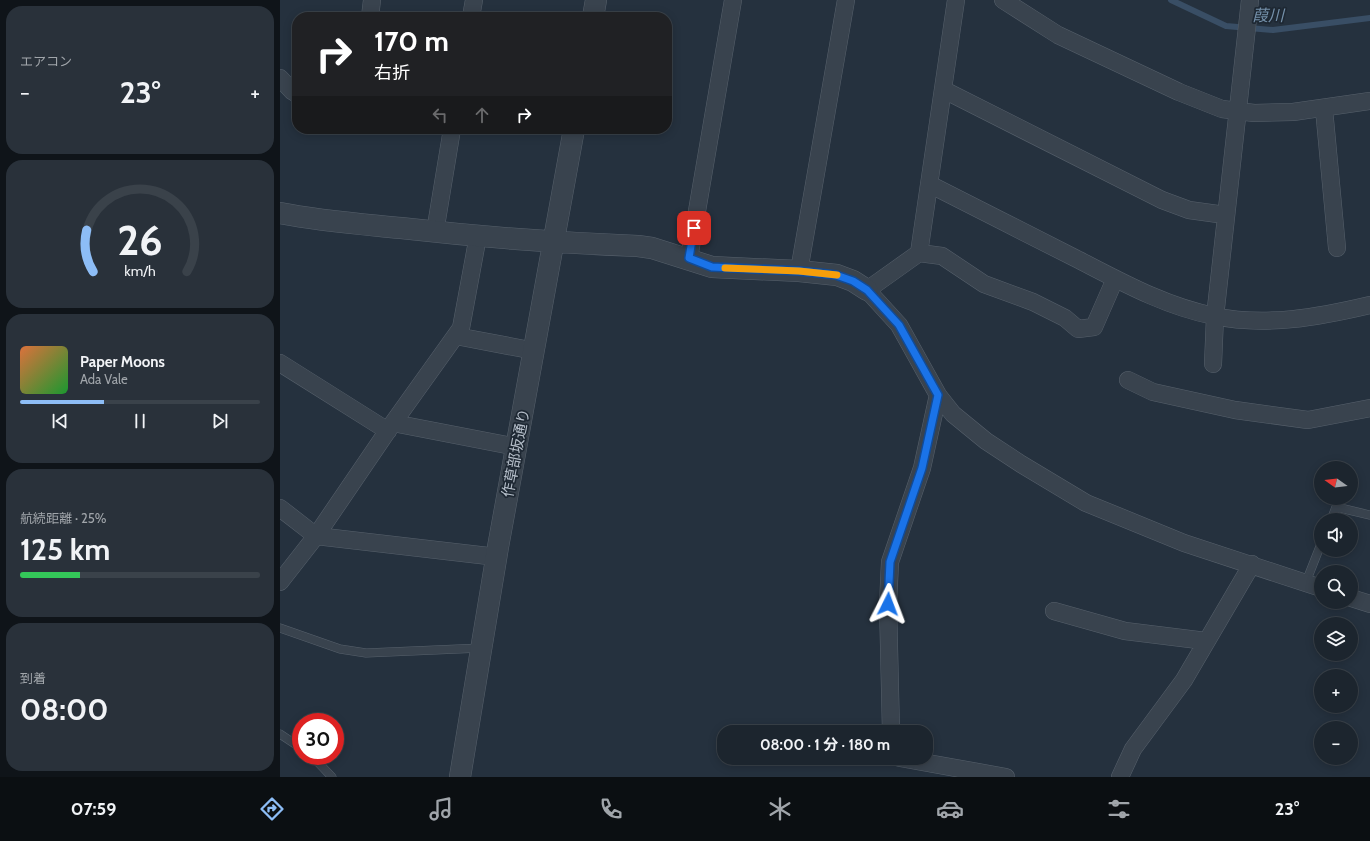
<!DOCTYPE html>
<html lang="ja">
<meta charset="utf-8">
<style>
body{margin:0;font-family:Cabin,"Noto Sans JP",sans-serif;background:#29313a;color:#f1f3f6;height:100vh;display:flex;flex-direction:column;font-size:15px;white-space:nowrap}
*{box-sizing:border-box;margin:0}
p{font-size:13px;color:#a0a5aa}
.icon{flex:none;width:22px;height:22px;fill:none;stroke:currentColor;stroke-width:2;stroke-linecap:round;stroke-linejoin:round}
.map{position:relative;flex:1;overflow:hidden}
.drawer{display:flex;flex-direction:column;gap:6px;padding:6px;background:#0f1419;width:280px}
.drawer>*{flex:none}
.top-card{position:absolute;left:12px;top:12px;width:380px;height:122px;border-radius:16px;box-shadow:0 2px 10px #0003,0 0 0 1px #3a424a;background:#202124;color:#fff;overflow:hidden}
.needle{width:26px;rotate:284deg}
.fabs{position:absolute;left:1034px;top:461px;display:grid;gap:8px}
.fabs a{display:grid;place-items:center;width:44px;height:44px;border-radius:50%;background:#1c252e;box-shadow:0 2px 10px #0003,0 0 0 1px #3a424a;font-size:20px}
.speed{position:absolute;left:12px;top:713px;display:flex;gap:8px;font-size:20px;font-weight:700;text-align:center}
.speed>*{display:grid;place-content:center;width:52px;height:52px;border-radius:50%;background:#1c252e;box-shadow:0 2px 10px #0003,0 0 0 1px #3a424a;line-height:1}
.speed .limit{border:6px solid #d22;background:#fff;color:#111}
.pin{position:absolute;display:grid;place-items:center;width:34px;height:34px;color:#fff;margin:-17px;border-radius:8px;box-shadow:0 2px 6px #0006}
.me{position:absolute;width:44px;margin:-22px;rotate:3deg;stroke-linejoin:round;filter:drop-shadow(0 0 3px #0008)}
.turn{display:flex;align-items:center;gap:14px;height:84px;padding:0 16px;font-size:18px}
.turn .icon{width:52px;height:52px;stroke-width:2.5}
.turn b{display:block;font-size:28px;line-height:34px}
.lanes{display:flex;align-items:center;height:38px;padding:0 16px;background:#0003;justify-content:center;gap:20px;direction:ltr}
.lanes .off{opacity:.35}
.big{font-size:30px;font-weight:700;line-height:1.1}
.drawer .card{flex:1;display:flex;flex-direction:column;justify-content:center;gap:6px;min-width:0;padding:0 14px;border-radius:16px;background:#29313a}
.drawer .dial{align-items:center;gap:0}
.dial svg{height:104px;overflow:visible;fill:none;stroke:#3a424a;stroke-width:7;stroke-linecap:round;text-anchor:middle}
.dial text{fill:#f1f3f6;stroke:none}
.song{display:flex;align-items:center;gap:12px}
.cover{width:48px;height:48px;border-radius:6px;background:linear-gradient(135deg,hsl(20 70% 55%),hsl(130 70% 35%))}
.played{height:4px;border-radius:2px;background:linear-gradient(90deg,#8dbdf6 35%,#3a424a 35%)}
.keys{display:flex;justify-content:space-around;direction:ltr}
.heat{display:flex;justify-content:space-between;align-items:center;font-size:22px;direction:ltr}
.charge{height:6px;border-radius:3px;background:linear-gradient(90deg,#34c759 25%,#3a424a 0)}
.trip{position:absolute;left:437px;top:725px;width:216px;height:40px;border-radius:16px;background:#1c252e;box-shadow:0 2px 10px #0003,0 0 0 1px #3a424a;font-weight:700;line-height:40px;text-align:center}
.tabs{display:flex;height:64px;justify-content:space-around;align-items:center;background:#0b0f12;color:#a0a5aa}
.tabs .icon{width:28px;height:28px}
.tabs .active{color:#8dbdf6}
.tabs b{font-size:18px;color:#f1f3f6}
main{display:flex;flex:1;min-height:0}
.map>svg:first-child{display:block}
</style>
<main>
<section class="drawer">
<div class="card"><p>エアコン</p>
<div class="heat"><a>−</a><b class="big">23°</b><a>+</a></div>
</div>
<div class="card dial"><svg viewBox="0 0 100 80">
<path d="M14 69A42 42 0 1 1 86 69"/>
<path d="M14 69A42 42 0 0 1 9 37" stroke="#8dbdf6"/>
<text x="50" y="56" font-size="32" font-weight="700">26</text>
<text x="50" y="72" font-size="11">km/h</text>
</svg></div>
<div class="card">
<div class="song"><i class="cover"></i><div><b>Paper Moons</b><p>Ada Vale</p></div></div>
<div class="played"></div>
<div class="keys"><svg class="icon" aria-label="previous" viewBox="0 0 24 24"><path d="M18 5L8 12l10 7zM5 5v14"/></svg><svg class="icon" aria-label="pause" viewBox="0 0 24 24"><path d="M8 5v14M16 5v14"/></svg><svg class="icon" aria-label="next" viewBox="0 0 24 24"><path d="M6 5l10 7-10 7zM19 5v14"/></svg></div>
</div>
<div class="card"><p>航続距離 · 25%</p><b class="big">125 km</b><div class="charge"></div></div>
<div class="card"><p>到着</p><b class="big">08:00</b></div>
</section>
<div class="map">
<svg width="1090" height="777" viewBox="0 0 1090 777">
<rect width="100%" height="100%" fill="#25313e"/>
<g fill="none" stroke-linecap="round" stroke-linejoin="round">
<path stroke="#394e65" stroke-width="6" d="M891 0 946 26 993 30 1090 18"/>
<defs>
<path id="service" d="M1051 520 1056 507 1090 515
M1026 582 1041 544
M0 628 60 649 86 653 201 648
M0 734 21 748
M32 756 52 777"/>
<path id="minor" d="M723 0 778 35 899 92 942 109 974 113 1013 112 1090 101
M90 17 92 0
M191 17 194 0
M0 78 12 91 17 94
M664 90 882 200 909 210 945 215
M1044 109 1057 248
M649 184C698 209 746 233 795 258 840 281 884 306 934 316 986 327 1039 317 1090 305
M155 232 172 129
M639 253 676 0
M409 258 453 0
M519 271 566 0
M835 279 814 327 798 329 785 318 753 302 704 284 662 256 639 253 587 290 619 325 658 395 673 414 706 441 741 464 806 503 904 543 1041 588
M176 336 255 351
M0 363 108 431
M933 364 935 317 970 0
M848 380 873 392 955 410 1028 420 1090 408
M113 423 237 447
M0 508 36 536 217 557
M0 582 36 536 113 423 181 328 198 236
M1071 598 1090 604
M774 611 845 631 926 641
M611 732 608 604 610 562 642 468 658 395
M620 758 726 777
M840 777 853 749 904 680 972 564"/>
<path id="tertiary" d="M313 17 316 0
M0 213C40 221 81 224 121 228 200 237 279 243 358 246L372 248 432 267 519 271 557 275 573 281 587 290
M180 777 218 547 294 129"/>
</defs>
<use href="#service" stroke="#57616c" stroke-width="9"/>
<use href="#minor" stroke="#57616c" stroke-width="18"/>
<use href="#tertiary" stroke="#57616c" stroke-width="22"/>
<use href="#service" stroke="#39434e" stroke-width="8"/>
<use href="#minor" stroke="#39434e" stroke-width="17"/>
<use href="#tertiary" stroke="#39434e" stroke-width="21"/>
</g>
<g fill="none" stroke-linecap="round" stroke-linejoin="round">
<defs>
<path id="route" d="M414 228 409 258 432 267 519 271 556 275 573 281 587 290 619 325 658 395 642 468 610 562 608 604"/>
</defs>
<use href="#route" stroke="#114b97" stroke-width="10"/>
<use href="#route" stroke="#1a73e8" stroke-width="7"/>
<path stroke="#f59e0b" stroke-width="7" d="M445 268 519 271 557 275"/>
</g>
<g text-anchor="middle" stroke-width="3.5" stroke-linejoin="round" paint-order="stroke">
<g font-size="15" fill="#b5bec9" stroke="#1e2833">
<text transform="translate(236 453) rotate(-79)" y="5">作草部坂通り</text>
</g>
<g font-size="16" font-style="italic" fill="#7591ab" stroke="#1e2833">
<text x="988" y="21">葭川</text>
</g>
</g>
</svg>
<div class="fabs">
<a><svg class="needle" viewBox="-14 -14 28 28"><path d="M0-13l5 13h-10z" fill="#e53935"/><path d="M0 13l5-13h-10z" fill="#a0a5aa"/></svg></a>
<a><svg class="icon" aria-label="sound" viewBox="0 0 24 24"><path d="M4 9h4l5-4v14l-5-4H4zM17 9q2 3 0 6"/></svg></a>
<a><svg class="icon" aria-label="search" viewBox="0 0 24 24"><circle cx="10" cy="10" r="6"/><path d="M15 15l6 6"/></svg></a>
<a><svg class="icon" aria-label="layers" viewBox="0 0 24 24"><path d="M12 4l9 5-9 5-9-5zM3 14l9 5 9-5"/></svg></a>
<a>+</a>
<a>−</a>
</div>
<div class="speed"><div class="limit">30</div></div>
<div class="pin" style="left:414px;top:228px;background:#d93025"><svg class="icon" aria-label="arrive" viewBox="0 0 24 24"><path d="M6 21V4h12l-3 4 3 4H6"/></svg></div>
<svg class="me" style="left:608px;top:604px" viewBox="-20 -20 40 40"><path d="M0-17L14 15 0 8-14 15z" fill="#1a73e8" stroke="#fff" stroke-width="4"/></svg>
<div class="trip">08:00 · 1 分 · 180 m</div>
<div class="top-card">
<div class="turn"><svg class="icon" aria-label="right" viewBox="0 0 24 24"><path d="M7 20v-9h11M14 6l5 5-5 5"/></svg><div><b>170 m</b>右折</div></div>
<div class="lanes"><svg class="icon off" aria-label="left" viewBox="0 0 24 24"><path d="M17 20v-9H6M10 6l-5 5 5 5"/></svg><svg class="icon off" aria-label="ahead" viewBox="0 0 24 24"><path d="M12 20V5M6 11l6-6 6 6"/></svg><svg class="icon" aria-label="right" viewBox="0 0 24 24"><path d="M7 20v-9h11M14 6l5 5-5 5"/></svg></div>
</div>
</div>
</main>
<nav class="tabs">
<b>07:59</b>
<svg class="icon active" aria-label="directions" viewBox="0 0 24 24"><path d="M12 3l9 9-9 9-9-9zM9 14v-3h6M13 9l2 2-2 2"/></svg>
<svg class="icon" aria-label="music" viewBox="0 0 24 24"><path d="M9 18V5l10-2v13"/><circle cx="6" cy="18" r="3"/><circle cx="16" cy="16" r="3"/></svg>
<svg class="icon" aria-label="phone" viewBox="0 0 24 24"><path d="M5 4h4l2 5-3 2q2 4 5 5l2-3 5 2v4C11 20 4 13 5 4z"/></svg>
<svg class="icon" aria-label="climate" viewBox="0 0 24 24"><path d="M12 3v18M4 7l16 10M4 17L20 7"/></svg>
<svg class="icon" aria-label="car" viewBox="0 0 24 24"><path d="M5 17H2v-5l4-1 3-4h7l3 4 3 1v5h-3M9 17h6M6 11h13"/><circle cx="7" cy="17" r="2"/><circle cx="17" cy="17" r="2"/></svg>
<svg class="icon" aria-label="filters" viewBox="0 0 24 24"><path d="M4 7h16M4 17h16"/><circle cx="9" cy="7" r="2"/><circle cx="15" cy="17" r="2"/></svg>
<b>23°</b>
</nav>
